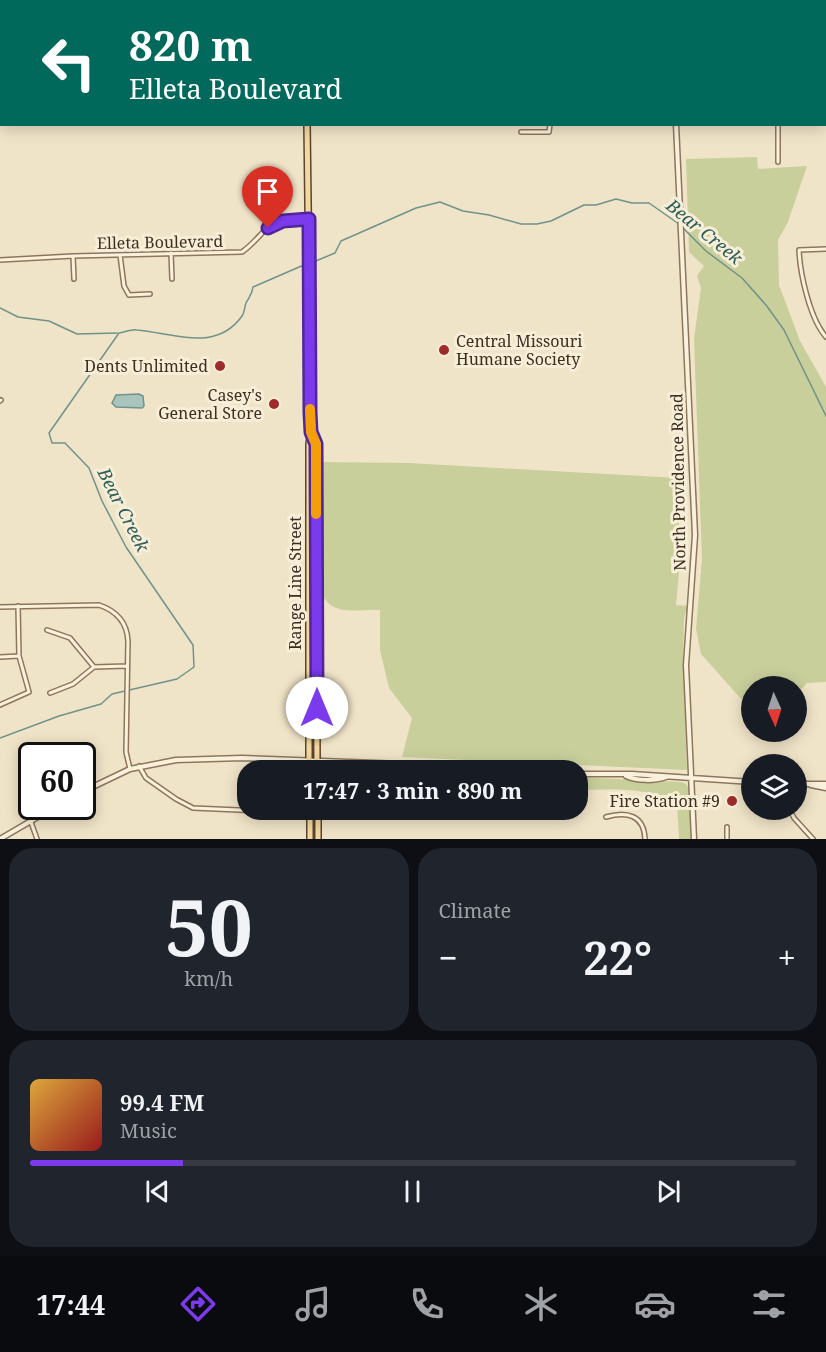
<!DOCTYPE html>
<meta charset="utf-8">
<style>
body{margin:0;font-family:"Noto Serif",serif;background:#20242c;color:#f1f3f6;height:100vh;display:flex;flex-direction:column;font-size:22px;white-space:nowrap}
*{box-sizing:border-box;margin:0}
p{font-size:20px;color:#9ea1a6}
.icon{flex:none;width:33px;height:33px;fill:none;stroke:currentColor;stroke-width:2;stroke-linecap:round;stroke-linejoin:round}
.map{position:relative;height:839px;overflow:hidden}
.drawer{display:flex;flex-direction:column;gap:9px;padding:9px;background:#0d0f14;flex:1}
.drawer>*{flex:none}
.banner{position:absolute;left:0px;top:0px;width:826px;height:126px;box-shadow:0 3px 15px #0003;background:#00695c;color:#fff;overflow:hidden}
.needle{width:39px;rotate:177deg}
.controls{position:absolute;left:741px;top:676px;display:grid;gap:12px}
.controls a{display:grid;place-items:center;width:66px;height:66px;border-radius:50%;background:#171b24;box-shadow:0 3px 15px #0003;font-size:30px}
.speed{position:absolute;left:18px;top:742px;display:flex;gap:12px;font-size:30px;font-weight:700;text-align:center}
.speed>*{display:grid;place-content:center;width:78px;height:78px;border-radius:50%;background:#171b24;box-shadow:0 3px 15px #0003;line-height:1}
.speed .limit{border:3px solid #111;border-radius:9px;background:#fff;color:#111}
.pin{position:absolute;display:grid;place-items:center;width:51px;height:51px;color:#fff;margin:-62px -26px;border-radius:50% 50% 50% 0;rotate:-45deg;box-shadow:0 0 6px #0007}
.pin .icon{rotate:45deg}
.me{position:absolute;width:66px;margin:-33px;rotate:0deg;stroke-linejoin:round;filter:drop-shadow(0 0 4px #0008)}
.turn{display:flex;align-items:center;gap:21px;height:126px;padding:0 30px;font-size:27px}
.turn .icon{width:78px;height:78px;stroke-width:2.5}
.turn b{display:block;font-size:42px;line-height:51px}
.big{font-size:45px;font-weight:700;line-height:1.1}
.drawer .tile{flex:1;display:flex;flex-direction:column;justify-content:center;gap:9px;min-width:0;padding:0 21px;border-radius:24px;background:#20242c}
.drawer .dial{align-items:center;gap:0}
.dial b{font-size:78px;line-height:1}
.song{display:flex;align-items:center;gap:18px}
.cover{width:72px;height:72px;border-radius:9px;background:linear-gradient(135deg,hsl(40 70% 55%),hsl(0 70% 35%))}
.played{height:6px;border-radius:3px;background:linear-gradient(90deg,#7c3aed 20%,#363941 20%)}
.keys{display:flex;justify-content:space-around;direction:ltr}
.heat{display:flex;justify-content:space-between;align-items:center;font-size:33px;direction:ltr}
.drawer .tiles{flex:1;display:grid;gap:9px;grid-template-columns:1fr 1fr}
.tile:last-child{grid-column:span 2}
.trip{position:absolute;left:237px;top:760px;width:351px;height:60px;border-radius:24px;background:#171b24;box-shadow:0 3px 15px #0003;font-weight:700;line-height:60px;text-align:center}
.tabs{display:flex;height:96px;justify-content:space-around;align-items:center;background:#090b0e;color:#9ea1a6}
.tabs .icon{width:42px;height:42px}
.tabs .current{color:#7c3aed}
.tabs b{font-size:27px;color:#f1f3f6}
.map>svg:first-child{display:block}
</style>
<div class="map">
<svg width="826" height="839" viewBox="0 0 826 839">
<rect width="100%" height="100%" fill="#f0e4c8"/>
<path fill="#c9cf9b" d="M757 157 758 169 807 166 788 222 778 240 779 285 800 341 826 387V682L807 683 797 694 796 687H752L751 710 701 654 696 629 702 559 694 339 701 288 697 276 704 266 689 252 686 159Z
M321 462 409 463 678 478 680 562 676 605 688 606 684 618 683 661 687 770 402 757 412 718 389 688 380 650V610C361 609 332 617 323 595Z
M578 777 681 782 686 784 690 789 691 839H679L677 804C648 786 612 790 578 790Z"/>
<path fill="#a9c4bc" stroke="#6f938a" stroke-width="1.5" d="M139 394 143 396 144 406 142 408 116 407 112 403 116 395Z"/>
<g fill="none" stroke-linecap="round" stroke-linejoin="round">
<path stroke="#6f938a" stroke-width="1.5" d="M682 227 706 251 742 278 766 305 784 330 826 416
M311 263 335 253 341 241 416 208 440 202 463 211 489 215 521 224H537L551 221 584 205H596L616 199 632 203H649L679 224
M0 308 18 317 49 321 77 334 117 333
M0 738 59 716 101 704 112 694 177 679 194 667 193 645 126 547 102 501 89 468 65 443H52L49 433 119 333C125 332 132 329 137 330 173 333 216 353 242 316 245 312 244 308 246 303 249 297 252 295 253 287L306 264"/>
<defs>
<path id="minor" d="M146 0 147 2
M420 2V0
M825 89H826
M778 124V162
M521 132H549L550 124
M826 249 799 250C800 274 810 319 826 337
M171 253 172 279
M120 255 124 286 129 295 150 294
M73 256 74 279
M0 260 73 256 242 252C252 245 258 237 266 229 277 220 294 220 308 219
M0 401 1 400
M0 607 99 605C117 611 127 622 128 641L126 752 130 769
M47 630 70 638 94 667
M0 657 19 656
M50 693 73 684 94 667 127 666
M0 705 29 692 19 656 18 606
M139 766 146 778 176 799 193 808 310 813
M790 810 794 818 813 839
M606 817C627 811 644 815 645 839
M31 822 37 839
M727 827V839"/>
<path id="tertiary" d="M825 23H826
M676 124 695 535 686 665 694 839
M421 766C434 771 451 772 464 768
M526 771H557
M578 774H632L752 782
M626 776C637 781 655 781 666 777
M796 784H826
M811 785 826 788
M82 792 130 769 176 760 242 758 457 766 465 768 523 771
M0 839 55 807"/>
<path id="secondary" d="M477 0 492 2
M117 2 123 0
M667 2 668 0
M0 8H2"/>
<path id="primary" d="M258 0V2
M265 0 266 2
M307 124 311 432 309 444V771
M312 433 316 444 317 771
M312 631 313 666 315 672
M310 810V839
M318 810V839"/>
</defs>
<use href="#minor" stroke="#8d765c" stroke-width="6"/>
<use href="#tertiary" stroke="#8d765c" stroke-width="7"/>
<use href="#secondary" stroke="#6f573f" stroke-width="8"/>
<use href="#primary" stroke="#5b4430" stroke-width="8"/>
<use href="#minor" stroke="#faf1dc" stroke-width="3"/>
<use href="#tertiary" stroke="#faf1dc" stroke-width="4"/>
<use href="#secondary" stroke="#faf1dc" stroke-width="4.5"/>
<use href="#primary" stroke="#f3d9a0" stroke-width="5"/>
</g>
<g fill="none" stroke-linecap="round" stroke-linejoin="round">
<defs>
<path id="route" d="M268 228 283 221 309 219 310 412 311 432 316 444 317 708"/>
</defs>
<use href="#route" stroke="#51269a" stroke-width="15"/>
<use href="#route" stroke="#7c3aed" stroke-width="10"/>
<path stroke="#f59e0b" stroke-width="10" d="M310 409 311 432 316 444V514"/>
</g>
<g fill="#9e2a2b" stroke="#f7eed8" stroke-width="2">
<circle cx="444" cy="350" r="6"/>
<circle cx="220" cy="366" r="6"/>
<circle cx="274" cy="404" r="6"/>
<circle cx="732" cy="801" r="6"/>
</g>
<g text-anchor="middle" stroke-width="6" stroke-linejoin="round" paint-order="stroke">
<g font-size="16" fill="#3d2e20" stroke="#f7eed8">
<text transform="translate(160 242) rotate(-1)" y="6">Elleta Boulevard</text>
<text transform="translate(678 482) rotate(-91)" y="6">North Providence Road</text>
<text transform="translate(295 583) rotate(-90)" y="6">Range Line Street</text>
</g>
<g font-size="16" fill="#3d2e20" stroke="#f7eed8" text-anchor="end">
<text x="456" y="347" text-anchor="start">Central Missouri<tspan x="456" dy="18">Humane Society</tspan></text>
<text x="208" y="372">Dents Unlimited</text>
<text x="262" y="401">Casey's<tspan x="262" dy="18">General Store</tspan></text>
<text x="720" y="807">Fire Station #9</text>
</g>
<g font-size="18" font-style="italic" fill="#2f5d5a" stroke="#f7eed8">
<text transform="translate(704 232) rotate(39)" y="6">Bear Creek</text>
<text transform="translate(123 510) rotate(63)" y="6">Bear Creek</text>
</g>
</g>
</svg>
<div class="controls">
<a><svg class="needle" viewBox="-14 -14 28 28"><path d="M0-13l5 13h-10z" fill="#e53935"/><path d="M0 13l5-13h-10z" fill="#9ea1a6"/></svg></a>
<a><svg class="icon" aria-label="layers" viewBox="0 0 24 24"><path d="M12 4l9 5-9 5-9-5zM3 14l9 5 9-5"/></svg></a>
</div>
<div class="speed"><div class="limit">60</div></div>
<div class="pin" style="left:268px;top:228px;background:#d93025"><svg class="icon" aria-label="arrive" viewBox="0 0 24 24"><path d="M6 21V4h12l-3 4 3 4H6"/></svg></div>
<svg class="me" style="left:317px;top:708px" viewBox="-20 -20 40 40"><circle r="19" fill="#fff"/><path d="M0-13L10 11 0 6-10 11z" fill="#7c3aed"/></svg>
<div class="trip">17:47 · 3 min · 890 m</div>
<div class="banner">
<div class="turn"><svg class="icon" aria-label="left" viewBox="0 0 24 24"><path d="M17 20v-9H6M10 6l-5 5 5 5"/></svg><div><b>820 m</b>Elleta Boulevard</div></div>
</div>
</div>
<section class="drawer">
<div class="tiles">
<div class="tile dial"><b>50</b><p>km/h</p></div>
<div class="tile"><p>Climate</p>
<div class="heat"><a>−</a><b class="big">22°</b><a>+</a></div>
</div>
<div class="tile">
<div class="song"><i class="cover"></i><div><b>99.4 FM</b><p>Music</p></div></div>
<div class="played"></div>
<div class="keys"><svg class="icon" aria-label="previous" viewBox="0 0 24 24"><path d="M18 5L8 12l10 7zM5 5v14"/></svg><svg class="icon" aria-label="pause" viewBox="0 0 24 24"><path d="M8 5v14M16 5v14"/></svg><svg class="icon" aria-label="next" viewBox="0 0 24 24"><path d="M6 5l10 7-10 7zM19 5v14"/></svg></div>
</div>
</div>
</section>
<nav class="tabs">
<b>17:44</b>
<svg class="icon current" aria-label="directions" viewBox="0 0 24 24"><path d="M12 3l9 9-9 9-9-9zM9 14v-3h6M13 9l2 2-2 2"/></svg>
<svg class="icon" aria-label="music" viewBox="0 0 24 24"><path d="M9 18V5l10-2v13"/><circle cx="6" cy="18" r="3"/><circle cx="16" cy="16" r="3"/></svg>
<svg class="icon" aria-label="phone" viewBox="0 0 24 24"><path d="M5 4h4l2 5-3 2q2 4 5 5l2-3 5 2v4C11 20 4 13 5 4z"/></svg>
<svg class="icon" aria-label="climate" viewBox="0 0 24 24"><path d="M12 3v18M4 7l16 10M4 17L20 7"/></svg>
<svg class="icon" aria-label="car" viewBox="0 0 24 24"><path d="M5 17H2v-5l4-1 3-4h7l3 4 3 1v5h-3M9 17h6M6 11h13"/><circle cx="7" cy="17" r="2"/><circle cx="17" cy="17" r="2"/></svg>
<svg class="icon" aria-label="filters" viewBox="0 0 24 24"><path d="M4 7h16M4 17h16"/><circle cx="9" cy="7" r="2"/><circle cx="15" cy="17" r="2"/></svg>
</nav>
